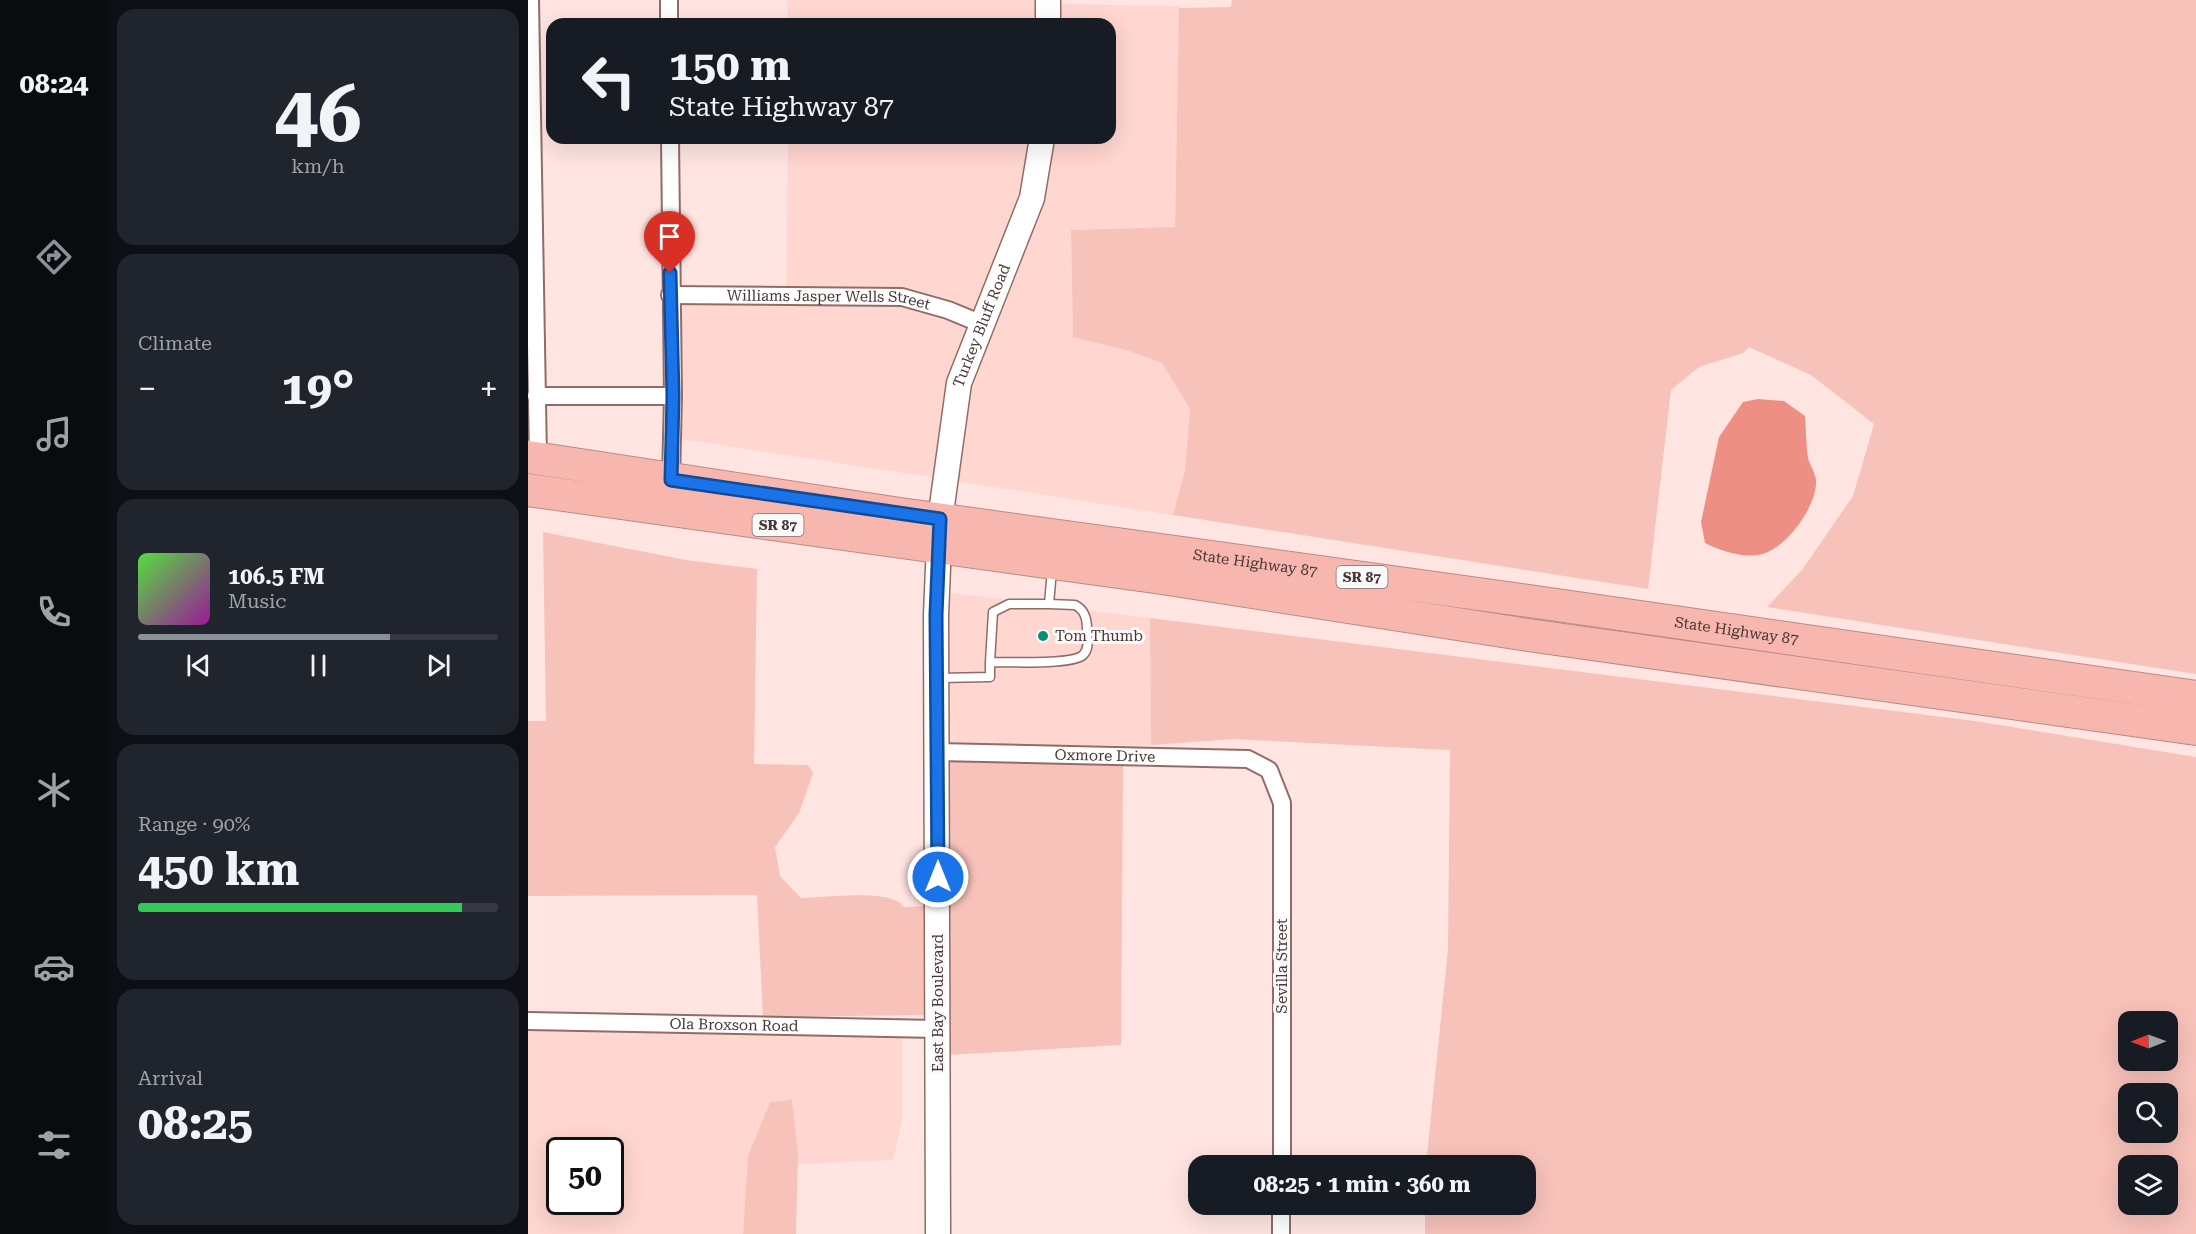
<!DOCTYPE html>
<meta charset="utf-8">
<style>
body{margin:0;font-family:"Roboto Serif",serif;background:#20242c;color:#f1f3f6;height:100vh;display:flex;flex-direction:column;font-size:22px;white-space:nowrap}
*{box-sizing:border-box;margin:0}
p{font-size:20px;color:#9ea1a6}
.icon{flex:none;width:33px;height:33px;fill:none;stroke:currentColor;stroke-width:2;stroke-linecap:round;stroke-linejoin:round}
.map{position:relative;flex:1;overflow:hidden}
.side{display:flex;flex-direction:column;gap:9px;padding:9px;background:#0d0f14;width:420px}
.side>*{flex:none}
.hud{position:absolute;left:18px;top:18px;width:570px;height:126px;border-radius:18px;box-shadow:0 6px 24px #0002;background:#171b24;color:#f1f3f6;overflow:hidden}
.needle{width:39px;rotate:269deg}
.controls{position:absolute;left:1590px;top:1011px;display:grid;gap:12px}
.controls a{display:grid;place-items:center;width:60px;height:60px;border-radius:12px;background:#171b24;box-shadow:0 6px 24px #0002;font-size:30px}
.speed{position:absolute;left:18px;top:1137px;display:flex;gap:12px;font-size:30px;font-weight:700;text-align:center}
.speed>*{display:grid;place-content:center;width:78px;height:78px;border-radius:50%;background:#171b24;box-shadow:0 6px 24px #0002;line-height:1}
.speed .limit{border:3px solid #111;border-radius:9px;background:#fff;color:#111}
.pin{position:absolute;display:grid;place-items:center;width:51px;height:51px;color:#fff;margin:-62px -26px;border-radius:50% 50% 50% 0;rotate:-45deg;box-shadow:0 0 6px #0007}
.pin .icon{rotate:45deg}
.me{position:absolute;width:66px;margin:-33px;rotate:0deg;stroke-linejoin:round;filter:drop-shadow(0 0 4px #0008)}
.turn{display:flex;align-items:center;gap:21px;height:126px;padding:0 24px;font-size:27px}
.turn .icon{width:78px;height:78px;stroke-width:2.5}
.turn b{display:block;font-size:42px;line-height:51px}
.big{font-size:45px;font-weight:700;line-height:1.1}
.side .card{flex:1;display:flex;flex-direction:column;justify-content:center;gap:9px;min-width:0;padding:0 21px;border-radius:18px;background:#20242c}
.side .dial{align-items:center;gap:0}
.dial b{font-size:78px;line-height:1}
.song{display:flex;align-items:center;gap:18px}
.cover{width:72px;height:72px;border-radius:9px;background:linear-gradient(135deg,hsl(110 70% 55%),hsl(300 70% 35%))}
.played{height:6px;border-radius:3px;background:linear-gradient(90deg,#8c9099 70%,#363941 70%)}
.keys{display:flex;justify-content:space-around;direction:ltr}
.heat{display:flex;justify-content:space-between;align-items:center;font-size:33px;direction:ltr}
.charge{height:9px;border-radius:4px;background:linear-gradient(90deg,#34c759 90%,#363941 0)}
.trip{position:absolute;left:660px;top:1155px;width:348px;height:60px;border-radius:18px;background:#171b24;box-shadow:0 6px 24px #0002;font-weight:700;line-height:60px;text-align:center}
main{display:flex;flex:1;min-height:0}
.menu{display:flex;flex-direction:column;width:108px;justify-content:space-around;align-items:center;background:#090b0e;color:#9ea1a6}
.menu .icon{width:42px;height:42px}
.menu .on{color:#8c9099}
.menu b{font-size:27px;color:#f1f3f6}
.map>svg:first-child{display:block}
</style>
<main>
<nav class="menu">
<b>08:24</b>
<svg class="icon on" aria-label="directions" viewBox="0 0 24 24"><path d="M12 3l9 9-9 9-9-9zM9 14v-3h6M13 9l2 2-2 2"/></svg>
<svg class="icon" aria-label="music" viewBox="0 0 24 24"><path d="M9 18V5l10-2v13"/><circle cx="6" cy="18" r="3"/><circle cx="16" cy="16" r="3"/></svg>
<svg class="icon" aria-label="phone" viewBox="0 0 24 24"><path d="M5 4h4l2 5-3 2q2 4 5 5l2-3 5 2v4C11 20 4 13 5 4z"/></svg>
<svg class="icon" aria-label="climate" viewBox="0 0 24 24"><path d="M12 3v18M4 7l16 10M4 17L20 7"/></svg>
<svg class="icon" aria-label="car" viewBox="0 0 24 24"><path d="M5 17H2v-5l4-1 3-4h7l3 4 3 1v5h-3M9 17h6M6 11h13"/><circle cx="7" cy="17" r="2"/><circle cx="17" cy="17" r="2"/></svg>
<svg class="icon" aria-label="filters" viewBox="0 0 24 24"><path d="M4 7h16M4 17h16"/><circle cx="9" cy="7" r="2"/><circle cx="15" cy="17" r="2"/></svg>
</nav>
<section class="side">
<div class="card dial"><b>46</b><p>km/h</p></div>
<div class="card"><p>Climate</p>
<div class="heat"><a>−</a><b class="big">19°</b><a>+</a></div>
</div>
<div class="card">
<div class="song"><i class="cover"></i><div><b>106.5 FM</b><p>Music</p></div></div>
<div class="played"></div>
<div class="keys"><svg class="icon" aria-label="previous" viewBox="0 0 24 24"><path d="M18 5L8 12l10 7zM5 5v14"/></svg><svg class="icon" aria-label="pause" viewBox="0 0 24 24"><path d="M8 5v14M16 5v14"/></svg><svg class="icon" aria-label="next" viewBox="0 0 24 24"><path d="M6 5l10 7-10 7zM19 5v14"/></svg></div>
</div>
<div class="card"><p>Range · 90%</p><b class="big">450 km</b><div class="charge"></div></div>
<div class="card"><p>Arrival</p><b class="big">08:25</b></div>
</section>
<div class="map">
<svg width="1668" height="1234" viewBox="0 0 1668 1234">
<rect width="100%" height="100%" fill="#ffe5e1"/>
<path fill="#ffd6d0" fill-rule="evenodd" d="M259 0H511V24H260Z
M529 4 654 6 651 8 647 227 543 230 545 337 598 350 634 363 662 409 657 470 645 515 427 481 440 385 523 138H582V24H529Z
M260 138H505L495 195 449 313 424 303 374 290 258 288Z
M152 304 372 305 417 317 443 328 409 478 153 439Z
M418 592 622 618 623 745H418Z
M0 1029 374 1036V1120L365 1160 270 1164 264 1101 242 1102 220 1156 215 1234H0ZM32 1150H82V1202H32Z"/>
<path fill="#f7c2ba" fill-rule="evenodd" d="M704 0H1668V674L1239 607 1274 570 1325 496 1346 424 1283 375 1221 347 1215 353 1171 367 1143 390 1120 589 645 515 657 470 662 409 634 363 598 350 545 337 543 230 647 227 651 8 703 7Z
M15 532 158 560 229 569 226 764 280 765 285 773 271 813 247 847 252 876 273 898C297 898 363 888 376 907L401 906 400 1015 235 1017 229 895 0 896V721H18Z
M622 618 1447 721 1668 757V1234H897V1205L998 1204V1166L898 1165 920 949 922 750 705 739 623 745ZM1600 1022H1640V1060H1600ZM1600 1094H1640V1132H1600ZM1600 1166H1640V1204H1600Z
M418 760 595 764 593 1045 418 1055Z
M264 1100 270 1154 268 1234H215L220 1156 242 1102Z"/>
<path fill="#ee8f83" d="M1230 399 1256 401 1277 416C1278 430 1278 444 1280 458 1282 465 1287 472 1288 480 1290 506 1256 552 1230 555 1211 557 1193 551 1177 543L1173 522 1191 437 1215 402Z"/>
<g fill="none" stroke-linecap="round" stroke-linejoin="round">
<defs>
<path id="lane" d="M521 604H481L465 612 462 662C479 662 545 665 555 655 562 649 559 637 559 629 559 619 557 610 547 605L521 604 524 570
M411 678 462 677V662"/>
<g id="street">
<path d="M2 0 10 458"/>
<path d="M141 0V24"/>
<path d="M142 138 145 396 143 480"/>
<path id="s1" d="M142 295 374 297 420 310 454 324"/>
<path d="M8 396H145"/>
<path id="s2" d="M409 752 720 759 741 770 754 803V1166"/>
<path id="s3" d="M0 1021 409 1029"/>
<path d="M753 1234V1204"/>
</g>
<g id="secondary">
<path d="M520 24V0"/>
<path id="s4" d="M410 1234 408 615 412 520 431 383 504 198 514 138"/>
</g>
<g id="highway">
<path id="s5" d="M0 457 372 514 1001 601 1668 697"/>
<path d="M0 490 634 578 1000 635 1668 729"/>
</g>
</defs>
<use href="#lane" stroke="#916c67" stroke-width="11"/>
<use href="#street" stroke="#916c67" stroke-width="20"/>
<use href="#secondary" stroke="#916c67" stroke-width="27"/>
<use href="#highway" stroke="#ba8a84" stroke-width="34"/>
<use href="#lane" stroke="#fff" stroke-width="8"/>
<use href="#street" stroke="#fff" stroke-width="16"/>
<use href="#secondary" stroke="#fff" stroke-width="24"/>
<use href="#highway" stroke="#f8b7ae" stroke-width="32"/>
</g>
<g fill="none" stroke-linecap="round" stroke-linejoin="round">
<defs>
<path id="route" d="M142 273 145 396 143 480 412 519 408 615 410 877"/>
</defs>
<use href="#route" stroke="#114b97" stroke-width="15"/>
<use href="#route" stroke="#1a73e8" stroke-width="10"/>
</g>
<circle fill="#098d73" stroke="#f9f9f9" stroke-width="2" cx="515" cy="636" r="6"/>
<g text-anchor="middle" stroke-width="6" stroke-linejoin="round" paint-order="stroke">
<g fill="#f9f9f9" stroke="#7d7170" stroke-width="1.5">
<rect x="224.5" y="514" width="51" height="22" rx="4.5"/>
<rect x="808.5" y="566" width="51" height="22" rx="4.5"/>
</g>
<g font-size="14" font-weight="bold" fill="#483735">
<text x="250" y="530">SR 87</text>
<text x="834" y="582">SR 87</text>
</g>
<g font-size="15" fill="#483735" stroke="#f9f9f9">
<text dy="5" stroke="none"><textPath href="#s1" startOffset="159">Williams Jasper Wells Street</textPath></text>
<text dy="5" stroke="none"><textPath href="#s4" startOffset="914">Turkey Bluff Road</textPath></text>
<text dy="5" stroke="none"><textPath href="#s5" startOffset="735">State Highway 87</textPath></text>
<text dy="5" stroke="none"><textPath href="#s5" startOffset="1221">State Highway 87</textPath></text>
<text dy="5" stroke="none"><textPath href="#s2" startOffset="168">Oxmore Drive</textPath></text>
<text transform="translate(754 966) rotate(-90)" y="5">Sevilla Street</text>
<text transform="translate(410 1003) rotate(-90)" y="5">East Bay Boulevard</text>
<text dy="5" stroke="none"><textPath href="#s3" startOffset="206">Ola Broxson Road</textPath></text>
</g>
<g font-size="15" fill="#483735" stroke="#f9f9f9" text-anchor="start">
<text x="527" y="641">Tom Thumb</text>
</g>
</g>
</svg>
<div class="controls">
<a><svg class="needle" viewBox="-14 -14 28 28"><path d="M0-13l5 13h-10z" fill="#e53935"/><path d="M0 13l5-13h-10z" fill="#9ea1a6"/></svg></a>
<a><svg class="icon" aria-label="search" viewBox="0 0 24 24"><circle cx="10" cy="10" r="6"/><path d="M15 15l6 6"/></svg></a>
<a><svg class="icon" aria-label="layers" viewBox="0 0 24 24"><path d="M12 4l9 5-9 5-9-5zM3 14l9 5 9-5"/></svg></a>
</div>
<div class="speed"><div class="limit">50</div></div>
<div class="pin" style="left:142px;top:273px;background:#d93025"><svg class="icon" aria-label="arrive" viewBox="0 0 24 24"><path d="M6 21V4h12l-3 4 3 4H6"/></svg></div>
<svg class="me" style="left:410px;top:877px" viewBox="-20 -20 40 40"><circle r="17" fill="#1a73e8" stroke="#fff" stroke-width="3"/><path d="M0-11L8 9 0 5-8 9z" fill="#fff"/></svg>
<div class="trip">08:25 · 1 min · 360 m</div>
<div class="hud">
<div class="turn"><svg class="icon" aria-label="left" viewBox="0 0 24 24"><path d="M17 20v-9H6M10 6l-5 5 5 5"/></svg><div><b>150 m</b>State Highway 87</div></div>
</div>
</div>
</main>
